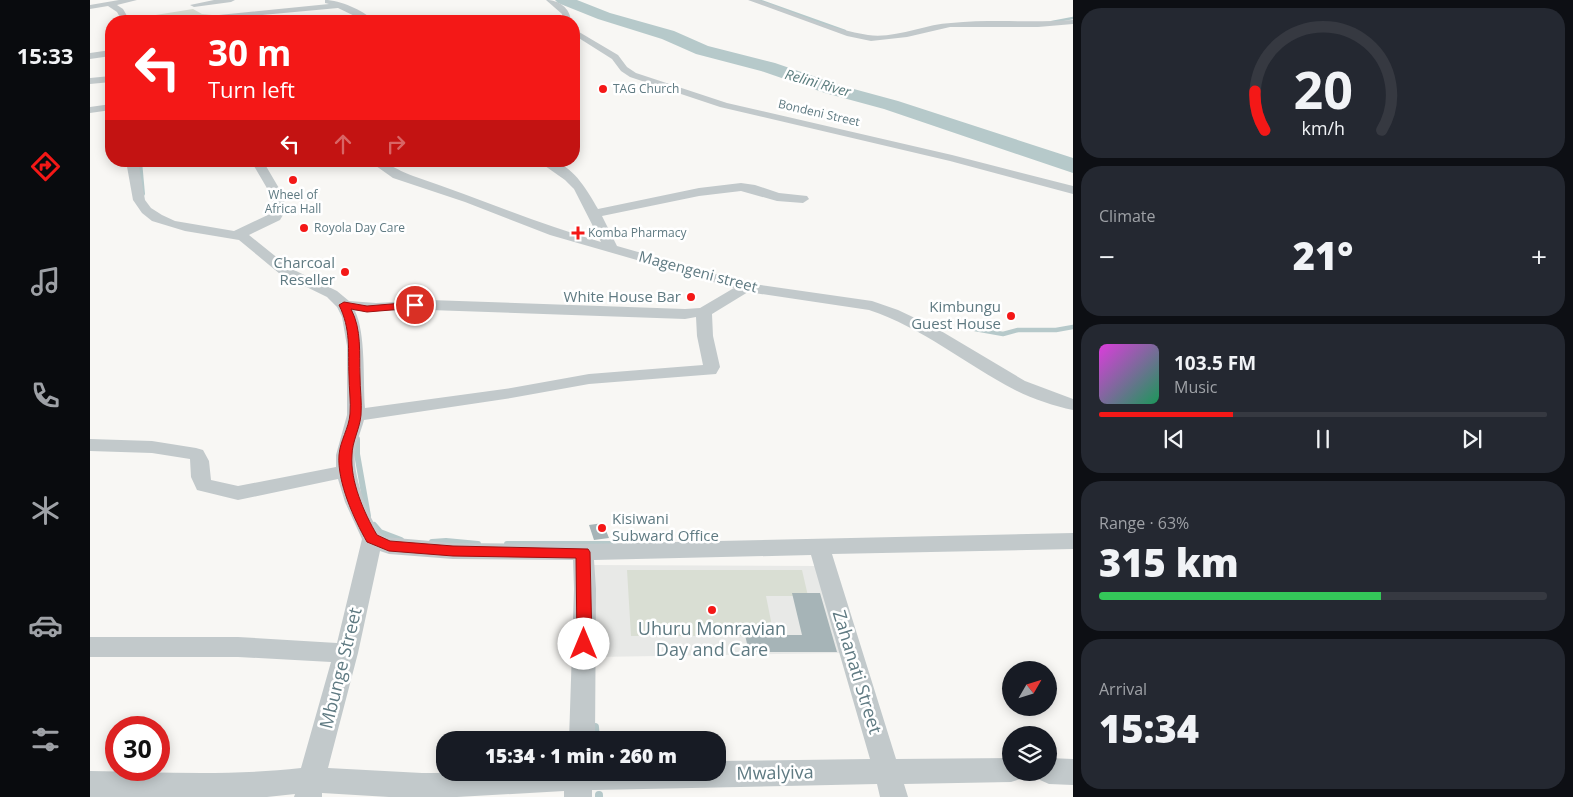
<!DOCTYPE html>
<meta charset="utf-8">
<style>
body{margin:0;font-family:"Open Sans",sans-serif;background:#242831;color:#f1f3f6;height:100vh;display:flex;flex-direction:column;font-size:19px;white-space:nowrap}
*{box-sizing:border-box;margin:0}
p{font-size:16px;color:#9ea1a6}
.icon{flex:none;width:28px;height:28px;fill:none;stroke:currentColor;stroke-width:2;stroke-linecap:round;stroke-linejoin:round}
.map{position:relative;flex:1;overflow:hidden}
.drawer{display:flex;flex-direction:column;gap:8px;padding:8px;background:#0d0f14;width:500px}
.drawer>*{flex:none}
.banner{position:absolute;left:15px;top:15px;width:475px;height:152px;border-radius:20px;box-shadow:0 2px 12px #0003;background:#f41817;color:#fff;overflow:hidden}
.needle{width:32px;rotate:51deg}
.tools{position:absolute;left:912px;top:661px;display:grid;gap:10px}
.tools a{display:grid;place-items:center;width:55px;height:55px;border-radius:50%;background:#171b24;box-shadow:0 2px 12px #0003;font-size:25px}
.speed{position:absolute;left:15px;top:716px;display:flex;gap:10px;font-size:25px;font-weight:700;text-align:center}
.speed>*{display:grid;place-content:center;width:65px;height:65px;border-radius:50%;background:#171b24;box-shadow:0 2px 12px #0003;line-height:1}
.speed .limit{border:8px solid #d22;background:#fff;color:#111}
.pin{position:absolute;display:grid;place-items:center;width:42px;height:42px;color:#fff;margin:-21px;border:2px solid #fff;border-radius:50%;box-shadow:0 1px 5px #0007}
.me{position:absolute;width:55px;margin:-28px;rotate:0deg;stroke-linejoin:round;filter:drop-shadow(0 0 4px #0008)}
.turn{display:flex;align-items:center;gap:18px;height:105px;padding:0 20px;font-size:22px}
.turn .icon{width:65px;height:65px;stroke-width:2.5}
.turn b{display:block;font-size:35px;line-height:42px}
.lanes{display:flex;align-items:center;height:48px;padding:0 20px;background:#0003;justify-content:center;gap:25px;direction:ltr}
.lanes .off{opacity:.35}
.big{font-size:38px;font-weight:800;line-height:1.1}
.drawer .card{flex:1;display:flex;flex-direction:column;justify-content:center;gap:8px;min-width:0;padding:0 18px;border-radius:20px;background:#242831}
.drawer .dial{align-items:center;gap:0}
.dial svg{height:130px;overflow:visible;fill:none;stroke:#363941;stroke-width:7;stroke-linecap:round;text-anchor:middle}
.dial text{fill:#f1f3f6;stroke:none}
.song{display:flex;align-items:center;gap:15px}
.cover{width:60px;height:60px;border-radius:8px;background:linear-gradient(135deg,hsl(300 70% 55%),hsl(150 70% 35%))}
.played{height:5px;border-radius:2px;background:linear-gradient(90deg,#f41817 30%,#363941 30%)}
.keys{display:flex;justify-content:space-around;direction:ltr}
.heat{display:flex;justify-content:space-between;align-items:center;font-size:28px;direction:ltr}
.charge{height:8px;border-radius:4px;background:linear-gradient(90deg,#34c759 63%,#363941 0)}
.trip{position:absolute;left:346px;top:731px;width:290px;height:50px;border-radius:20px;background:#171b24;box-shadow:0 2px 12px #0003;font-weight:800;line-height:50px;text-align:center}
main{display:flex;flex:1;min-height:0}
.dock{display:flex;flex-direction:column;width:90px;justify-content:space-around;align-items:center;background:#090b0e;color:#9ea1a6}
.dock .icon{width:35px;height:35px}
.dock .selected{color:#f41817}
.dock b{font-size:22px;color:#f1f3f6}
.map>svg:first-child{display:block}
</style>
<main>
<nav class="dock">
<b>15:33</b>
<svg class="icon selected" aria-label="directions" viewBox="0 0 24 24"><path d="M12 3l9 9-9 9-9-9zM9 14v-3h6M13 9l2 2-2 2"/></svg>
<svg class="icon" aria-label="music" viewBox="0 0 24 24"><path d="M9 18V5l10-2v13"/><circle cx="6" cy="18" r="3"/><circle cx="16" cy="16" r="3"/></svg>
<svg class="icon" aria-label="phone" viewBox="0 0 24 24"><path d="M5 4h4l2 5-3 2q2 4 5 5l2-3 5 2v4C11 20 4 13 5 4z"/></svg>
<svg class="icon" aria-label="climate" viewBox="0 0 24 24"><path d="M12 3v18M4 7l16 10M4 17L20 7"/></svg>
<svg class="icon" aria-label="car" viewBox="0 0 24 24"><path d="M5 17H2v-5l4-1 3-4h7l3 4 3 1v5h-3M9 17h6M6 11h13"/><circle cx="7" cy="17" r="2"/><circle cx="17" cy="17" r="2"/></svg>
<svg class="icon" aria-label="filters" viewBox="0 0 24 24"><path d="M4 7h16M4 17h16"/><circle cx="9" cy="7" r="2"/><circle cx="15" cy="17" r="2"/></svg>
</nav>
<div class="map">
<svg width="983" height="797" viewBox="0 0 983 797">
<rect width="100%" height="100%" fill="#f8f7f4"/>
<path fill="#e8e9e7" d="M502 565 727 566 751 653 507 657Z"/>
<path fill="#d9ded3" d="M103 9 112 14 122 15 128 21H52L47 18Z
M537 570H712L718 596H676L684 636H541Z"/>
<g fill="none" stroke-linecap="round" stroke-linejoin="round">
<path stroke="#b6c9ca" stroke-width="2.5" d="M668 0 755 31
M962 22 983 18"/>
<path stroke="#b6c9ca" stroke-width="4" d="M50 161 53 194"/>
<path stroke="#b6c9ca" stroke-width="4.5" d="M885 329 913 334 928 330H966L983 327"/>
<path stroke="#b6c9ca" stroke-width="6" d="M267 439V454L278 516
M284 525 290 532 311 540
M342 542 356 541 388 544
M417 544H525"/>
<path stroke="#b6c9ca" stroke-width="8" d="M505 727 506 740
M509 795V797"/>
<path fill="#b6c9ca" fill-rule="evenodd" d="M465 0H487L520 13 584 31 618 46 685 63 749 85 808 101 983 158V173L794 109 735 93 671 71 606 54 572 39 508 19 468 3Z"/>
</g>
<path fill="#a6b4b7" d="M513 523 519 538 504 540 499 525Z
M702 593H730L747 652H659L655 635H712Z"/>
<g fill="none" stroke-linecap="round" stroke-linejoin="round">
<path fill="#c2c9cb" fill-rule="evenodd" d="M29 0H47L27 5 33 9 40 21H32L27 12 18 6 0 9V5Z
M124 0H145L141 2 104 7 100 5Z
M235 0C250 0 273 10 284 21H275L248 8 129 19 125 17 129 15 239 4 235 3Z
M456 0C469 0 480 8 481 21H473L472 14Z
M658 0H669C705 12 741 30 778 35 805 39 835 24 861 23 902 19 942 23 983 20V24L948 27H860L817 37 781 41 757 36Z
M484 29 528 55 537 67 546 73 637 103 862 155 983 186V194L860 161 630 107 540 77 531 71 522 59 484 35Z
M21 50V56L0 59V53Z
M21 76V82L0 84V78Z
M21 104V110L0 113V107Z
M36 161H48L55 200 61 208 72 215 85 221 144 231 180 214 184 210 181 195 161 161H173L193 195 196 210 190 220 159 235 200 268 247 291 259 301 286 303 340 300 595 309 610 308 644 288 460 235 375 202 303 178 279 161C299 161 307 171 326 177 388 198 448 224 511 242L484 189 475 180 448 161C453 161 460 160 465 162 485 168 498 192 508 209L609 188 651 183 665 185 689 193 717 196 719 199 713 203 687 201 651 191 609 196 512 216 527 246 657 283 782 301 808 310 846 328 935 381 983 399V410C964 406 943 399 925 390 875 364 833 328 779 310L658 292 622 314 623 336 630 367 626 374 499 384 421 398 274 420C271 431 266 442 265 454 262 472 280 527 295 537L363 543 493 544 983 533V549L742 554 806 759 921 758V772H933L930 779 921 782 814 784 818 797H790L787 784 505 790H502V797H474V791L367 797H299L232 793V797H204L205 794 177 797H0V771C70 772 141 776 211 768L241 662 148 657H0V637H148L247 643 272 539 255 502 248 479 148 500 107 490 101 477 100 459 62 453 0 451V439L62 441 106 448 113 450 119 461 121 480 148 486 246 467V455L257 415V346L252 317 247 307 237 297 190 274 149 240 95 231 62 221 52 213 43 200ZM340 310 595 319 606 317 607 336 613 365 499 374 421 388 275 408C273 382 276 333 265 311ZM290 551 299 554 363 559 483 560 484 589 479 740H505L506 589 504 560 721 555 780 759 628 761V772L332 773 238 768 268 653Z
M959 758 983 759V785L959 784 950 780 946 772H959Z"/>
</g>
<path fill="#f41817" stroke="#9f100f" d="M254 302 277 306 325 302 330 305 325 308 277 312 261 309C272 330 269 353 270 376 270 389 272 402 271 415 270 428 262 442 262 455 260 481 274 513 287 535L300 541 363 546 498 549 500 552 502 644 500 648 494 650 489 648 487 644 486 558 363 556 299 551 277 542C264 519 247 482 249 455 250 441 259 428 260 414 261 402 259 388 259 376 258 350 261 329 249 305Z"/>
<g fill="#f41817" stroke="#fff" stroke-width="2">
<circle cx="513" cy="89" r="5"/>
<circle cx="203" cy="180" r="5"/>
<circle cx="214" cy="228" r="5"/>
<path d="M485.5 225.5h5v5h5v5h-5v5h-5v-5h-5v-5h5z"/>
<circle cx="255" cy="272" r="5"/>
<circle cx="601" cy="297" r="5"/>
<circle cx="921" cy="316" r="5"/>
<circle cx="512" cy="528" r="5"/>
<circle cx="622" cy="610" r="5"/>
</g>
<g text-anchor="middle" stroke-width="5" stroke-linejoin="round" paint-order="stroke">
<g font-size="12" fill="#5f7a82" stroke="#fff" text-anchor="start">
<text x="523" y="93">TAG Church</text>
<text x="203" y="199" text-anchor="middle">Wheel of<tspan x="203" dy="14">Africa Hall</tspan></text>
<text x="224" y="232">Royola Day Care</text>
<text x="498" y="237">Komba Pharmacy</text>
</g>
<g font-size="12" fill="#5f7a82" stroke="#fff">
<text transform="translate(729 113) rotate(13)" y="4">Bondeni Street</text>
</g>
<g font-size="14" font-style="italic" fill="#5a7c7d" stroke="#fff">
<text transform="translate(728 83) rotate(16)" y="5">Relini River</text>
</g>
<g font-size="15" fill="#5f7a82" stroke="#fff" text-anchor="end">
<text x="245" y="268">Charcoal<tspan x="245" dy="17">Reseller</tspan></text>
<text x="591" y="302">White House Bar</text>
<text x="911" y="312">Kimbungu<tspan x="911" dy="17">Guest House</tspan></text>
<text x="522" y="524" text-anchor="start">Kisiwani<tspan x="522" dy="17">Subward Office</tspan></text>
</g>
<g font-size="15" fill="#5f7a82" stroke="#fff">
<text transform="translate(608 272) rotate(15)" y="5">Magengeni street</text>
</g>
<g font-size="18" fill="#5f7a82" stroke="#fff">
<text x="622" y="635">Uhuru Monravian<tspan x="622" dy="21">Day and Care</tspan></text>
</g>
<g font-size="18" fill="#5f7a82" stroke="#fff">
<text transform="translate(251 668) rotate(-76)" y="6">Mbunge Street</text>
<text transform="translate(767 672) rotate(73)" y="6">Zahanati Street</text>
<text transform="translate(685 773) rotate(-1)" y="6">Mwalyiva</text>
</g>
</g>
</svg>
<div class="tools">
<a><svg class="needle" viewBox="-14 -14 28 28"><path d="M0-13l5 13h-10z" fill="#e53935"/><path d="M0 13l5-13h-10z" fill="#9ea1a6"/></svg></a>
<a><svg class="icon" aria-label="layers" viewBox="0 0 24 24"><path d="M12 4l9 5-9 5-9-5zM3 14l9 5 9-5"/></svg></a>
</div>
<div class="speed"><div class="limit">30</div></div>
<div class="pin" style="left:325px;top:305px;background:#d93025"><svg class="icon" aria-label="arrive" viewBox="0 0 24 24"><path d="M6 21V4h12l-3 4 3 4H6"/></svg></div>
<svg class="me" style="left:494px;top:644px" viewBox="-20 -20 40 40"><circle r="19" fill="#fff"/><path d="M0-13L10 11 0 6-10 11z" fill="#f41817"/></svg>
<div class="trip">15:34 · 1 min · 260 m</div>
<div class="banner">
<div class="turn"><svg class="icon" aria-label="left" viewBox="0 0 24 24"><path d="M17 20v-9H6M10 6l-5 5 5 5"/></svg><div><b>30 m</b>Turn left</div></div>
<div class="lanes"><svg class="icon" aria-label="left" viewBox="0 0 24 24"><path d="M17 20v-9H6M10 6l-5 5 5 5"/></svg><svg class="icon off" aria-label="ahead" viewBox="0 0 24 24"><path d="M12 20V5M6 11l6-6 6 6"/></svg><svg class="icon off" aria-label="right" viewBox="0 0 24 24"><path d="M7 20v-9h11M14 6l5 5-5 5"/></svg></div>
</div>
</div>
<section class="drawer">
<div class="card dial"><svg viewBox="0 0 100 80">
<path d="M14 69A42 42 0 1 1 86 69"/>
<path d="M14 69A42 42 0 0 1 8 45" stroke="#f41817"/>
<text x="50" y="56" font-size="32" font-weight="700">20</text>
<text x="50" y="72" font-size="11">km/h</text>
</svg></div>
<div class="card"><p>Climate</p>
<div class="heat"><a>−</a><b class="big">21°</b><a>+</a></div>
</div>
<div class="card">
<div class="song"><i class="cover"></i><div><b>103.5 FM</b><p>Music</p></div></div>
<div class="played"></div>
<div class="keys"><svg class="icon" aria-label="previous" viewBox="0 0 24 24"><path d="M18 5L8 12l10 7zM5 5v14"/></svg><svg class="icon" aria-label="pause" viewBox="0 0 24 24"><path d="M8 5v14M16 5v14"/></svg><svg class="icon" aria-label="next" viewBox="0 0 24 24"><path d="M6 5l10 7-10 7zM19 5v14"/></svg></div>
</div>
<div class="card"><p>Range · 63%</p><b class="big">315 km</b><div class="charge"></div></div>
<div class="card"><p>Arrival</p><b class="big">15:34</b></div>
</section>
</main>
